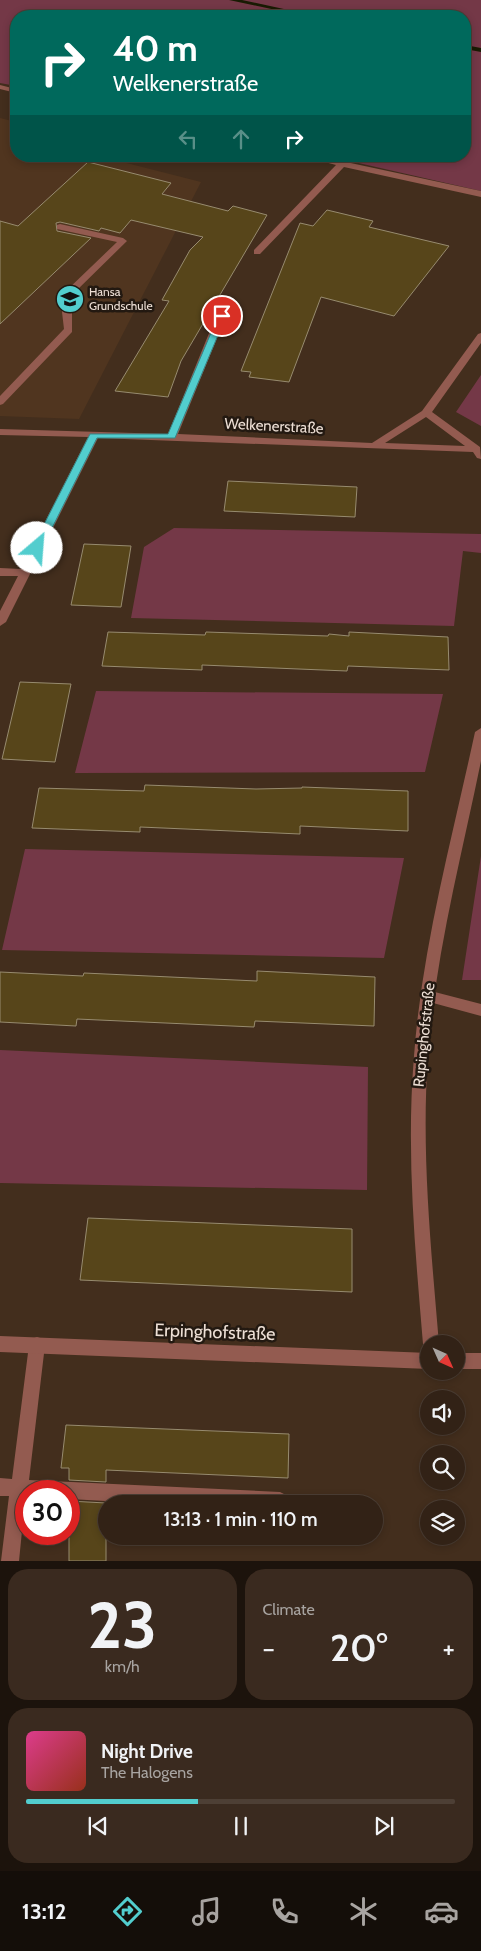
<!DOCTYPE html>
<meta charset="utf-8">
<style>
body{margin:0;font-family:Cabin,sans-serif;background:#3a2a1f;color:#f1f3f6;height:100vh;display:flex;flex-direction:column;font-size:19px;white-space:nowrap}
*{box-sizing:border-box;margin:0}
p{font-size:16px;color:#a8a4a1}
.icon{flex:none;width:28px;height:28px;fill:none;stroke:currentColor;stroke-width:2;stroke-linecap:round;stroke-linejoin:round}
.map{position:relative;height:1561px;overflow:hidden}
.panel{display:flex;flex-direction:column;gap:8px;padding:8px;background:#1c130c;flex:1}
.panel>*{flex:none}
.guide{position:absolute;left:10px;top:10px;width:461px;height:152px;border-radius:20px;box-shadow:0 2px 8px #0003,0 0 0 1px #4d3f35;background:#00695c;color:#fff;overflow:hidden}
.needle{width:32px;rotate:135deg}
.controls{position:absolute;left:420px;top:1335px;display:grid;gap:10px}
.controls a{display:grid;place-items:center;width:45px;height:45px;border-radius:50%;background:#322216;box-shadow:0 2px 8px #0003,0 0 0 1px #4d3f35;font-size:25px}
.speed{position:absolute;left:15px;top:1480px;display:flex;gap:10px;font-size:25px;font-weight:700;text-align:center}
.speed>*{display:grid;place-content:center;width:65px;height:65px;border-radius:50%;background:#322216;box-shadow:0 2px 8px #0003,0 0 0 1px #4d3f35;line-height:1}
.speed .limit{border:8px solid #d22;background:#fff;color:#111}
.pin{position:absolute;display:grid;place-items:center;width:42px;height:42px;color:#fff;margin:-21px;border:2px solid #fff;border-radius:50%;box-shadow:0 1px 5px #0007}
.me{position:absolute;width:55px;margin:-28px;rotate:27deg;stroke-linejoin:round;filter:drop-shadow(0 0 4px #0008)}
.turn{display:flex;align-items:center;gap:18px;height:105px;padding:0 20px;font-size:22px}
.turn .icon{width:65px;height:65px;stroke-width:2.5}
.turn b{display:block;font-size:35px;line-height:42px}
.lanes{display:flex;align-items:center;height:48px;padding:0 20px;background:#0003;justify-content:center;gap:25px;direction:ltr}
.lanes .off{opacity:.35}
.big{font-size:38px;font-weight:600;line-height:1.1}
.panel .card{flex:1;display:flex;flex-direction:column;justify-content:center;gap:8px;min-width:0;padding:0 18px;border-radius:20px;background:#3a2a1f}
.panel .dial{align-items:center;gap:0}
.dial b{font-size:65px;line-height:1}
.song{display:flex;align-items:center;gap:15px}
.cover{width:60px;height:60px;border-radius:8px;background:linear-gradient(135deg,hsl(330 70% 55%),hsl(10 70% 35%))}
.played{height:5px;border-radius:2px;background:linear-gradient(90deg,#52cdce 40%,#4d3f35 40%)}
.keys{display:flex;justify-content:space-around;direction:ltr}
.heat{display:flex;justify-content:space-between;align-items:center;font-size:28px;direction:ltr}
.panel .tiles{flex:1;display:grid;gap:8px;grid-template-columns:1fr 1fr}
.card:last-child{grid-column:span 2}
.trip{position:absolute;left:98px;top:1495px;width:285px;height:50px;border-radius:25px;background:#322216;box-shadow:0 2px 8px #0003,0 0 0 1px #4d3f35;font-weight:600;line-height:50px;text-align:center}
.dock{display:flex;height:80px;justify-content:space-around;align-items:center;background:#140e09;color:#a8a4a1}
.dock .icon{width:35px;height:35px}
.dock .current{color:#52cdce}
.dock b{font-size:22px;color:#f1f3f6}
.map>svg:first-child{display:block}
</style>
<div class="map">
<svg width="481" height="1561" viewBox="0 0 481 1561">
<rect width="100%" height="100%" fill="#432e1d"/>
<path fill="#50351f" d="M0 118 16 122V156H99L201 182 79 419 0 416Z"/>
<path fill="#743847" d="M0 0H481V191L328 156H465V16H16V86L0 83Z
M481 375V426L456 412Z
M174 528 481 534V553L463 551 454 626 131 618 144 547Z
M96 691 443 694 425 772 75 773Z
M25 849 404 858 384 958 2 950Z
M481 856V980H462Z
M0 1050 368 1067 367 1190 0 1183Z"/>
<g fill="none" stroke-linecap="round" stroke-linejoin="round">
<path fill="#191b03" fill-rule="evenodd" d="M229 0H242L316 16H304Z
M465 45 481 48V52L465 49Z"/>
</g>
<path fill="#57451a" stroke="#978b6f" d="M88 162 171 183 162 194 228 211 233 206 267 215 181 361 168 397 115 391 169 301 162 300 190 250 203 237 131 220 120 233 101 228 99 231 60 222 56 223 57 231 91 238 0 324V221L18 226Z
M327 210 373 221 369 227 449 246 394 316 321 297 289 382 249 377 251 372 241 371 300 223 313 226Z
M228 481 357 487 355 517 224 511Z
M84 544 131 546 121 607 71 605Z
M108 632 205 635 206 632 328 636 329 634 349 636V632L448 637 449 670 348 666 347 671 202 665V670L102 666Z
M20 682 71 684 55 762 2 759Z
M145 785 256 789 302 788V787L408 791V831L300 826V834L140 827V832L32 828 39 788 144 791Z
M257 971 375 977 374 1026 255 1021 254 1027 77 1019 76 1026 0 1022V972L83 976 84 973 257 981Z
M88 1218 352 1229V1292L80 1280Z
M66 1425 289 1434 288 1478 106 1470V1482L69 1480V1468H61Z
M69 1501 106 1503V1561H69Z"/>
<g fill="none" stroke-linecap="round" stroke-linejoin="round">
<path fill="#935b50" fill-rule="evenodd" d="M60 224 123 238 127 241 74 293 72 312V332L3 404 0 405V396L64 329 62 312 65 292 117 242 57 229V225Z
M427 990 481 1004V1016L422 1000 420 996 422 992Z
M37 1337 43 1339 45 1345 29 1480 280 1492 286 1495 289 1501 288 1504H161L69 1499V1491H26L19 1561H1L9 1496H0V1478L12 1479 29 1345 31 1339Z"/>
<path fill="#935b50" fill-rule="evenodd" d="M0 85 16 89V93L0 89Z
M302 156H318L481 191V197L344 167 260 254H254V250L336 165Z
M221 313 226 316 178 434 372 443 422 411 478 334 481 333V343L432 412 480 447 481 459 477 458 473 452 98 438 6 622 0 626V611L18 576H0V568L21 569 88 437 0 435V429L168 434 216 316ZM426 417 465 446 385 443Z
M481 728V761C461 859 435 956 428 1056 421 1152 431 1248 439 1344H429V1351L425 1350 423 1344C415 1248 406 1153 414 1056 422 947 452 839 475 732Z
M0 1336 429 1353V1369L0 1352Z
M456 1353H481V1369H456Z"/>
</g>
<path fill="#52cdce" stroke="#358586" d="M219 314 226 316 175 438H97L42 548 40 551H33L32 548 90 434H168Z"/>
<defs>
<symbol id="school-disc" viewBox="-11 -11 22 22"><circle r="9.5" fill="#52cdce" stroke="#231911"/><path d="M0-5L7-2L0 1L-7-2ZM-4 1L0 2.5L4 1V4Q0 6-4 4Z" fill="#111"/></symbol>
</defs>
<g fill-rule="evenodd">
<use href="#school-disc" x="54" y="283" width="32" height="32"/>
</g>
<g text-anchor="middle" stroke-width="5" stroke-linejoin="round" paint-order="stroke">
<g font-size="12" fill="#eddfd5" stroke="#231911" text-anchor="start">
<text x="89" y="296">Hansa<tspan x="89" dy="14">Grundschule</tspan></text>
</g>
<g font-size="15" fill="#eddfd5" stroke="#231911">
<text transform="translate(274 426) rotate(3)" y="5">Welkenerstraße</text>
<text transform="translate(424 1035) rotate(-84)" y="5">Rupinghofstraße</text>
</g>
<g font-size="18" fill="#eddfd5" stroke="#231911">
<text transform="translate(215 1332) rotate(2)" y="6">Erpinghofstraße</text>
</g>
</g>
</svg>
<div class="controls">
<a><svg class="needle" viewBox="-14 -14 28 28"><path d="M0-13l5 13h-10z" fill="#e53935"/><path d="M0 13l5-13h-10z" fill="#a8a4a1"/></svg></a>
<a><svg class="icon" aria-label="sound" viewBox="0 0 24 24"><path d="M4 9h4l5-4v14l-5-4H4zM17 9q2 3 0 6"/></svg></a>
<a><svg class="icon" aria-label="search" viewBox="0 0 24 24"><circle cx="10" cy="10" r="6"/><path d="M15 15l6 6"/></svg></a>
<a><svg class="icon" aria-label="layers" viewBox="0 0 24 24"><path d="M12 4l9 5-9 5-9-5zM3 14l9 5 9-5"/></svg></a>
</div>
<div class="speed"><div class="limit">30</div></div>
<div class="pin" style="left:222px;top:316px;background:#d93025"><svg class="icon" aria-label="arrive" viewBox="0 0 24 24"><path d="M6 21V4h12l-3 4 3 4H6"/></svg></div>
<svg class="me" style="left:37px;top:548px" viewBox="-20 -20 40 40"><circle r="19" fill="#fff"/><path d="M0-13L10 11 0 6-10 11z" fill="#52cdce"/></svg>
<div class="trip">13:13 · 1 min · 110 m</div>
<div class="guide">
<div class="turn"><svg class="icon" aria-label="right" viewBox="0 0 24 24"><path d="M7 20v-9h11M14 6l5 5-5 5"/></svg><div><b>40 m</b>Welkenerstraße</div></div>
<div class="lanes"><svg class="icon off" aria-label="left" viewBox="0 0 24 24"><path d="M17 20v-9H6M10 6l-5 5 5 5"/></svg><svg class="icon off" aria-label="ahead" viewBox="0 0 24 24"><path d="M12 20V5M6 11l6-6 6 6"/></svg><svg class="icon" aria-label="right" viewBox="0 0 24 24"><path d="M7 20v-9h11M14 6l5 5-5 5"/></svg></div>
</div>
</div>
<section class="panel">
<div class="tiles">
<div class="card dial"><b>23</b><p>km/h</p></div>
<div class="card"><p>Climate</p>
<div class="heat"><a>−</a><b class="big">20°</b><a>+</a></div>
</div>
<div class="card">
<div class="song"><i class="cover"></i><div><b>Night Drive</b><p>The Halogens</p></div></div>
<div class="played"></div>
<div class="keys"><svg class="icon" aria-label="previous" viewBox="0 0 24 24"><path d="M18 5L8 12l10 7zM5 5v14"/></svg><svg class="icon" aria-label="pause" viewBox="0 0 24 24"><path d="M8 5v14M16 5v14"/></svg><svg class="icon" aria-label="next" viewBox="0 0 24 24"><path d="M6 5l10 7-10 7zM19 5v14"/></svg></div>
</div>
</div>
</section>
<nav class="dock">
<b>13:12</b>
<svg class="icon current" aria-label="directions" viewBox="0 0 24 24"><path d="M12 3l9 9-9 9-9-9zM9 14v-3h6M13 9l2 2-2 2"/></svg>
<svg class="icon" aria-label="music" viewBox="0 0 24 24"><path d="M9 18V5l10-2v13"/><circle cx="6" cy="18" r="3"/><circle cx="16" cy="16" r="3"/></svg>
<svg class="icon" aria-label="phone" viewBox="0 0 24 24"><path d="M5 4h4l2 5-3 2q2 4 5 5l2-3 5 2v4C11 20 4 13 5 4z"/></svg>
<svg class="icon" aria-label="climate" viewBox="0 0 24 24"><path d="M12 3v18M4 7l16 10M4 17L20 7"/></svg>
<svg class="icon" aria-label="car" viewBox="0 0 24 24"><path d="M5 17H2v-5l4-1 3-4h7l3 4 3 1v5h-3M9 17h6M6 11h13"/><circle cx="7" cy="17" r="2"/><circle cx="17" cy="17" r="2"/></svg>
</nav>
